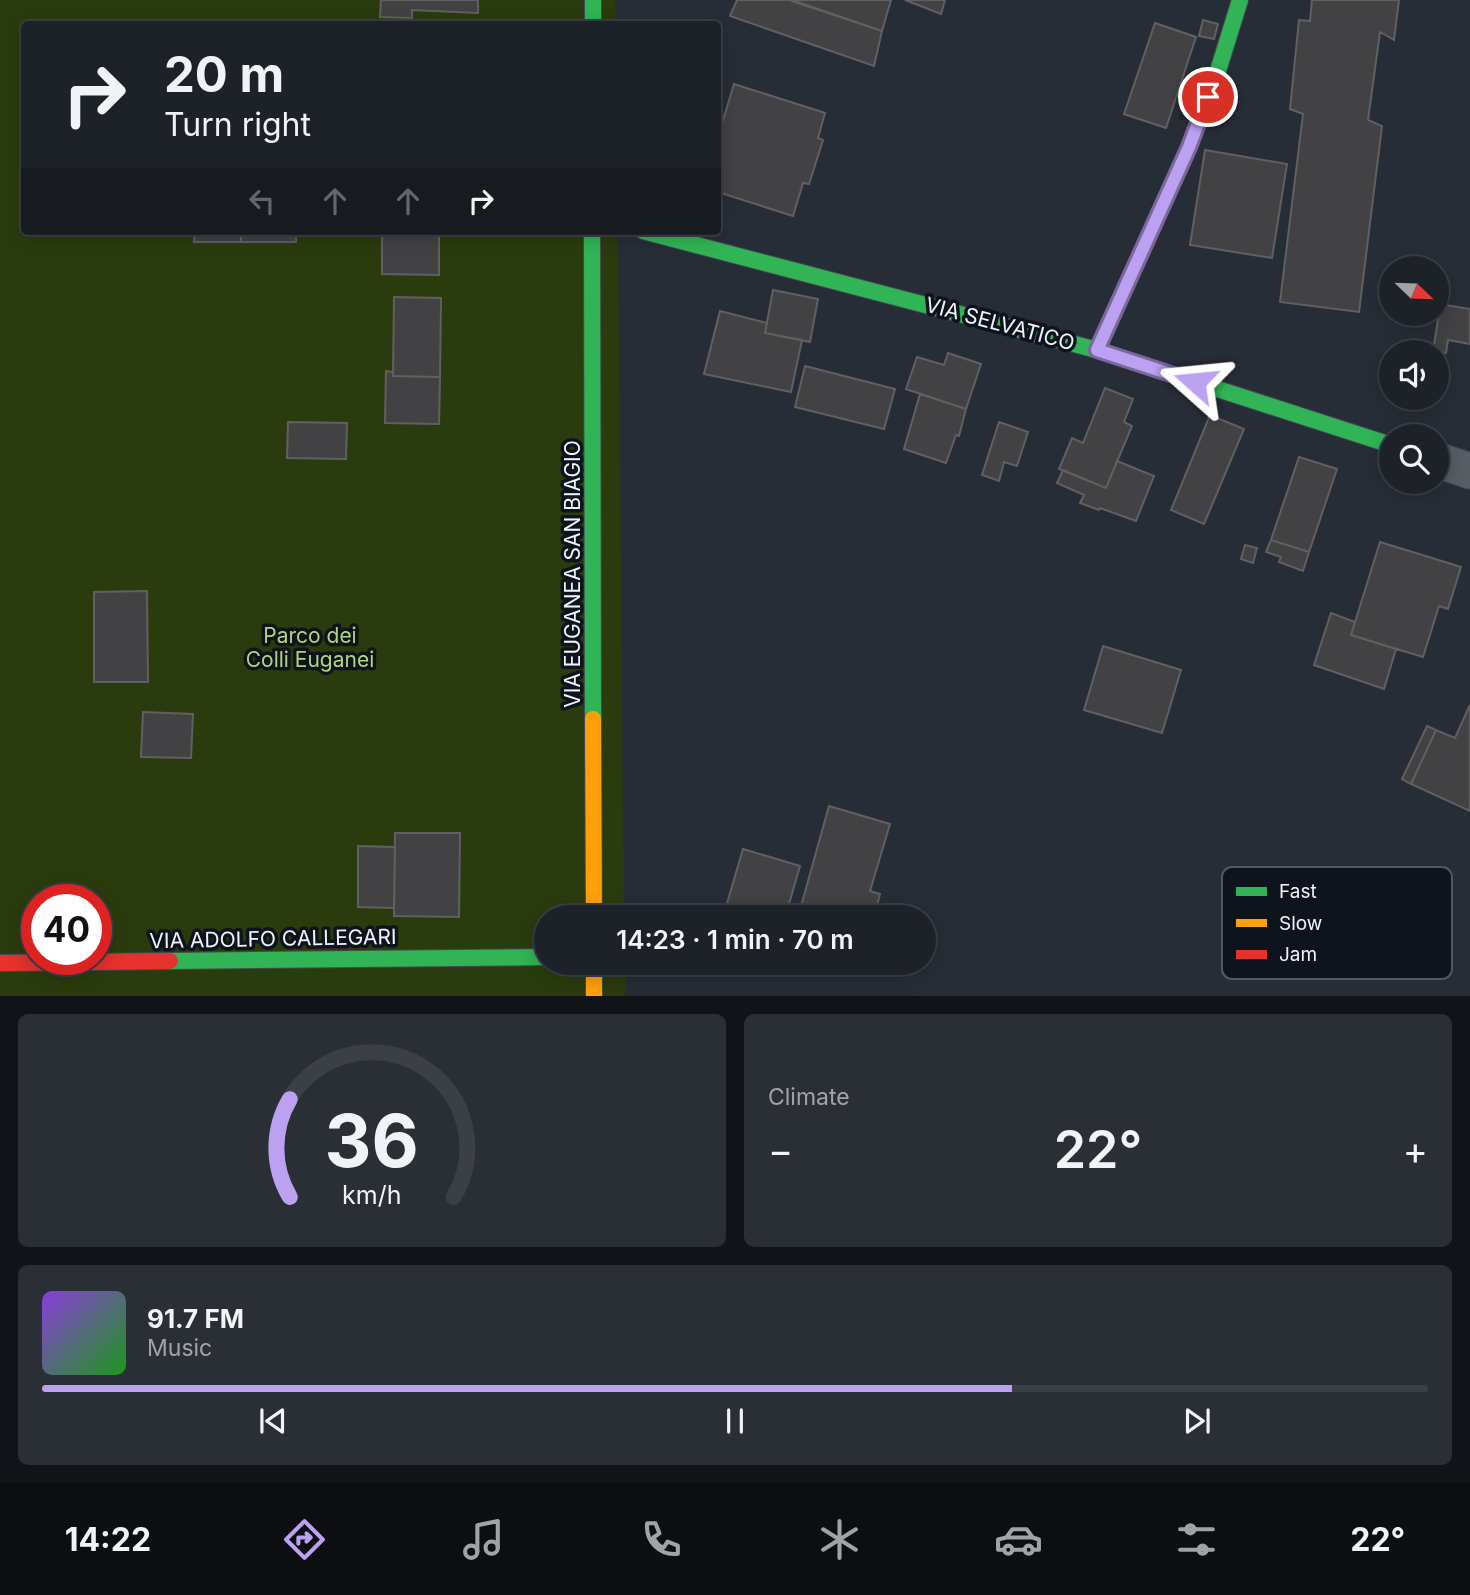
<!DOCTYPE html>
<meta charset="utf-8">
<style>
body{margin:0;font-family:Inter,sans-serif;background:#2a2f35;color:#f1f3f6;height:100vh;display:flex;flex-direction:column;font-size:26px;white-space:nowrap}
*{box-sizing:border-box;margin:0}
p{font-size:23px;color:#a0a4a8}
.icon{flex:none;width:38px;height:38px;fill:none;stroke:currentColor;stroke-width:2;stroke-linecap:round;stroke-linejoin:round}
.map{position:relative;height:996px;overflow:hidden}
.details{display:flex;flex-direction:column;gap:18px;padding:18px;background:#101317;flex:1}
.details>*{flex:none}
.hud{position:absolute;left:21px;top:21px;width:700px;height:214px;border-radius:7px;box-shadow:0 4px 18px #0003,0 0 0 2px #3b3f46;background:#1d2229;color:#f1f3f6;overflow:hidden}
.needle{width:46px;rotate:113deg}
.fabs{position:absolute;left:1379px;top:256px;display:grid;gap:14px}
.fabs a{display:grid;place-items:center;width:70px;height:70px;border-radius:50%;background:#1d2229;box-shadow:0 4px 18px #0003,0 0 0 2px #3b3f46;font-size:35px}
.speed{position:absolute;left:21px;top:884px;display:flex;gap:14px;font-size:35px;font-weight:700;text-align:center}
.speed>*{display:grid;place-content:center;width:91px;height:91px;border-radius:50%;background:#1d2229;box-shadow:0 4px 18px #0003,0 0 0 2px #3b3f46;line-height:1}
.speed .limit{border:10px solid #d22;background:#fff;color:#111}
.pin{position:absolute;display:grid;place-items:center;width:60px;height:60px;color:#fff;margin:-30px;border:4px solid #fff;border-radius:50%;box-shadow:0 2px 7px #0007}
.me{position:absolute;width:77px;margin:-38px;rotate:288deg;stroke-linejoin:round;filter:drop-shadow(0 0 5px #0008)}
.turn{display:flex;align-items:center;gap:24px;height:147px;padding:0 28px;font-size:32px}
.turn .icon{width:91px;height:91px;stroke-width:2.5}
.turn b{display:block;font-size:49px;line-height:60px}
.lanes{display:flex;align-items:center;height:66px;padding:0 28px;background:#0003;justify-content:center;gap:35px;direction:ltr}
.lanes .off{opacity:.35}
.big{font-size:52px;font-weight:600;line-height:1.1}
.details .widget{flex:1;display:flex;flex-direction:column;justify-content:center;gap:10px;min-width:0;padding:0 24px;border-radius:10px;background:#2a2f35}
.details .dial{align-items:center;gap:0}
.dial svg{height:182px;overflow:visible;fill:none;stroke:#3b3f46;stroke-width:7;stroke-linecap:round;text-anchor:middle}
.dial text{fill:#f1f3f6;stroke:none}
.song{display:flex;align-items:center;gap:21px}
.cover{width:84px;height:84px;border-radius:10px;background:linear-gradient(135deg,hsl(270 70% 55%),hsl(120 70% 35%))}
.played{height:7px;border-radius:4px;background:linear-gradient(90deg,#bca0f2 70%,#3b3f46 70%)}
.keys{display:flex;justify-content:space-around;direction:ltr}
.heat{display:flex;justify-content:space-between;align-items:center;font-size:38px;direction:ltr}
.details .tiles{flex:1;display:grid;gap:18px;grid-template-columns:1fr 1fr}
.widget:last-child{grid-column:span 2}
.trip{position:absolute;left:534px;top:905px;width:402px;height:70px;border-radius:35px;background:#1d2229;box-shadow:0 4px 18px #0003,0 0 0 2px #3b3f46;font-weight:600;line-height:70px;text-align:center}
.dock{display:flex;height:112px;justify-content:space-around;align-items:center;background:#0c0e10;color:#a0a4a8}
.dock .icon{width:49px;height:49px}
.dock .on{color:#bca0f2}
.dock b{font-size:32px;color:#f1f3f6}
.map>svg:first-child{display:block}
</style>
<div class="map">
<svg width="1470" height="997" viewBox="0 0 1470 997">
<rect width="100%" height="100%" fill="#272d37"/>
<path fill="#2a3c0e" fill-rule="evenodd" d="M0 0H615L616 24H24V231H618L624 917H546V962L625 963V996L0 997ZM37 900H96V959H37Z"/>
<path fill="#424143" stroke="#616061" stroke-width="2" d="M381 0H478V13L412 10V18L380 17Z
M737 0H789L882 31 874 66 730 16Z
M792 0H891L882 31Z
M905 0H945L941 14Z
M1312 0H1399L1394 40 1380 32 1368 120 1382 126 1359 312 1280 302 1303 114 1290 109 1299 20 1310 21Z
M1203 20 1218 24 1214 39 1199 36Z
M1155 23 1196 37 1166 128 1124 114Z
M734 84 825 113 818 138 823 140 809 184 803 183 793 216 718 192V137Z
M1205 150 1287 164 1272 258 1190 245Z
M195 231H241V242H194Z
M241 231H296V242H241Z
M382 231H439V275L382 274Z
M1437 280 1449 282 1445 305 1470 309V344L1448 340 1446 353 1433 351 1440 307 1437 306Z
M773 290 818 299 810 342 765 333Z
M394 297 441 298 440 377 393 376Z
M720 311 767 323 765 333 802 340 791 392 704 374Z
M948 353 981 364 966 409 906 389 917 357 944 365Z
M805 366 895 389 884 429 795 407Z
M386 371 393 372V376L440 377 439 424 385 423Z
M1105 388 1133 399 1124 422 1132 426 1106 488 1059 469 1072 438 1083 443Z
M920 394 966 409 959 436 956 435 946 463 904 449Z
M1210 415 1244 429 1204 524 1171 510Z
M288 422 347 423 346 459 287 458Z
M999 422 1028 432 1017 466 1004 462 999 481 982 475Z
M1299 457 1337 469 1309 552 1271 540Z
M1117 461 1154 476 1136 521 1100 508 1099 510 1080 503 1084 495 1057 483 1063 470 1106 488Z
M1271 540 1309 552 1303 571 1279 562 1281 557 1266 552Z
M1380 542 1461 567 1448 609 1439 606 1423 657 1351 635Z
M1245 545 1257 548 1253 563 1241 559Z
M147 591 148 682H94V592Z
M1331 613 1355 622 1351 635 1396 649 1384 689 1314 665Z
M1103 646 1181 670 1162 733 1084 710Z
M1470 705V811L1411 784 1436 730 1455 738Z
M143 712 193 714 191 758 141 757Z
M1427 726 1436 730 1411 784 1402 779Z
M829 806 890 824 870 891 880 894 874 917H798Z
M395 833H460L459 917 394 916Z
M358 846 395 847 394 908 358 907Z
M743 849 800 866 789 904 800 907 798 917H723Z"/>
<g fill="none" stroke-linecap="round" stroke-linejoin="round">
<defs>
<path id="street" d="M1437 460 1470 471"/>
<path id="fast" d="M593 0V24
M592 231 593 719
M643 231 1097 350 1391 445
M1097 350 1189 147 1218 71 1240 0
M170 961 546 957"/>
<path id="slow" d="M593 719 594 917
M594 962V997"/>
<path id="jam" d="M0 963 170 961"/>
</defs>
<use href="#street" stroke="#454a53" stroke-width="37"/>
<use href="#fast" stroke="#454a53" stroke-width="18"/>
<use href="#slow" stroke="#454a53" stroke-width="18"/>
<use href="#jam" stroke="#454a53" stroke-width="18"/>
<use href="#street" stroke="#575d64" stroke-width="35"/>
<use href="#fast" stroke="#30b455" stroke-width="16"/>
<use href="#slow" stroke="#ff9f0a" stroke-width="16"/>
<use href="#jam" stroke="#e5322d" stroke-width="16"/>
</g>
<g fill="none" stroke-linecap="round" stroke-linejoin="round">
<defs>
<path id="route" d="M1195 382 1097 350 1189 147 1208 97"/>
</defs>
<use href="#route" stroke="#7a689d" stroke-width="18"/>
<use href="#route" stroke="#bca0f2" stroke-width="12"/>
</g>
<g text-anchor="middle" stroke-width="7" stroke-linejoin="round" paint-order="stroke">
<g font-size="21" fill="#eef4fd" stroke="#0f141c">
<text transform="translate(1000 324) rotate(15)" y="7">VIA SELVATICO</text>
<text transform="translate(573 574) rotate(-90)" y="7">VIA EUGANEA SAN BIAGIO</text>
<text transform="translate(273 939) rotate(-1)" y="7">VIA ADOLFO CALLEGARI</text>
</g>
<g font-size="21" fill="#b0d47f" stroke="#0f141c">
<text x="310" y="643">Parco dei<tspan x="310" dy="24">Colli Euganei</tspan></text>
</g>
</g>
<rect x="1222" y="867" width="230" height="112" rx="10" fill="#0f141c" stroke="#525760" stroke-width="2"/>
<rect x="1236" y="887" width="31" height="9" fill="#30b455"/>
<rect x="1236" y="919" width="31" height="8" fill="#ff9f0a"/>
<rect x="1236" y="950" width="31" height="9" fill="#e5322d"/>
<g font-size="19" fill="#eef4fd">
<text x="1279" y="898">Fast</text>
<text x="1279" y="930">Slow</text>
<text x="1279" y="961">Jam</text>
</g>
</svg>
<div class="fabs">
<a><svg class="needle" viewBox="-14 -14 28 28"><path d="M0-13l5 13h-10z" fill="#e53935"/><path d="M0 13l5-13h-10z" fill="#a0a4a8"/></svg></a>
<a><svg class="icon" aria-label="sound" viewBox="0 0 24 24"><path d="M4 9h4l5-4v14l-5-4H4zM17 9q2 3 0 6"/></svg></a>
<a><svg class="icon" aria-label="search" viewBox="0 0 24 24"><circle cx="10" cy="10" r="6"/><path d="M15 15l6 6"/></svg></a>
</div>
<div class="speed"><div class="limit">40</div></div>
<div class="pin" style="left:1208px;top:97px;background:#d93025"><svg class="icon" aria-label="arrive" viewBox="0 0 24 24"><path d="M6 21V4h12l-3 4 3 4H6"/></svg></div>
<svg class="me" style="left:1195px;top:382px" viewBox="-20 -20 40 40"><path d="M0-17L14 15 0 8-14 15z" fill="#bca0f2" stroke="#fff" stroke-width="4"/></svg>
<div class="trip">14:23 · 1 min · 70 m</div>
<div class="hud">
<div class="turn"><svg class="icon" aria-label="right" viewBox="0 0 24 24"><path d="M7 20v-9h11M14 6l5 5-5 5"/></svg><div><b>20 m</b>Turn right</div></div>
<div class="lanes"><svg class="icon off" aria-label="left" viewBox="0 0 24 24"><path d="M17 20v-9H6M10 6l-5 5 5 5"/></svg><svg class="icon off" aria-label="ahead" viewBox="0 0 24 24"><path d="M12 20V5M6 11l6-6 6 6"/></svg><svg class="icon off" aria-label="ahead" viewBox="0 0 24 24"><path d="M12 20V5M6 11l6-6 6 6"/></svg><svg class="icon" aria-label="right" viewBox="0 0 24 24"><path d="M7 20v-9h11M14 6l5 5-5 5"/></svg></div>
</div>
</div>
<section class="details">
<div class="tiles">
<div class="widget dial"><svg viewBox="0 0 100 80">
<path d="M14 69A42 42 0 1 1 86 69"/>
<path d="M14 69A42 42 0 0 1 14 26" stroke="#bca0f2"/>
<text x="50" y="56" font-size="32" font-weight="700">36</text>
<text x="50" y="72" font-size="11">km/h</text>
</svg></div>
<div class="widget"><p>Climate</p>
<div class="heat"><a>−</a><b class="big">22°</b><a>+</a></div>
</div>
<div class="widget">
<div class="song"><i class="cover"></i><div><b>91.7 FM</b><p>Music</p></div></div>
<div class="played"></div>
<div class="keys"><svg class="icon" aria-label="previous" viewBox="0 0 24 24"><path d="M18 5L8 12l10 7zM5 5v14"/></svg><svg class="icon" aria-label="pause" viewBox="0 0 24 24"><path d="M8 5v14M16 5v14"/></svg><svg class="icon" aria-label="next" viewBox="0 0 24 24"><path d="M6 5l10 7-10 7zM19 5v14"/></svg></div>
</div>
</div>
</section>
<nav class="dock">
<b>14:22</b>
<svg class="icon on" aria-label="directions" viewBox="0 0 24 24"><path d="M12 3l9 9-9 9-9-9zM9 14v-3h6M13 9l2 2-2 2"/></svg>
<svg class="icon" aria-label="music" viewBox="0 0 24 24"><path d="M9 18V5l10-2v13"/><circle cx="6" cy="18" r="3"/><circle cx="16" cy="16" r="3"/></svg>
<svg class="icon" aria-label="phone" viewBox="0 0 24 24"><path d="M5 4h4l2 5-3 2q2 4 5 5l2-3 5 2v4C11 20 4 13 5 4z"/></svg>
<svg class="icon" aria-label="climate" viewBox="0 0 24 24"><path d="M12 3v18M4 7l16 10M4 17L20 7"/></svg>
<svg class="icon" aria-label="car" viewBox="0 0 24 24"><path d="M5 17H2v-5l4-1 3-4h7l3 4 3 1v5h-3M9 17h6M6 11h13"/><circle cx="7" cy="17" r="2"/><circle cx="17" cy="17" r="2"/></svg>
<svg class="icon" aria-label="filters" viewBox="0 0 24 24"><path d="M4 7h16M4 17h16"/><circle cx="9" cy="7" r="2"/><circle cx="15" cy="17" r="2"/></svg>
<b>22°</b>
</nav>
